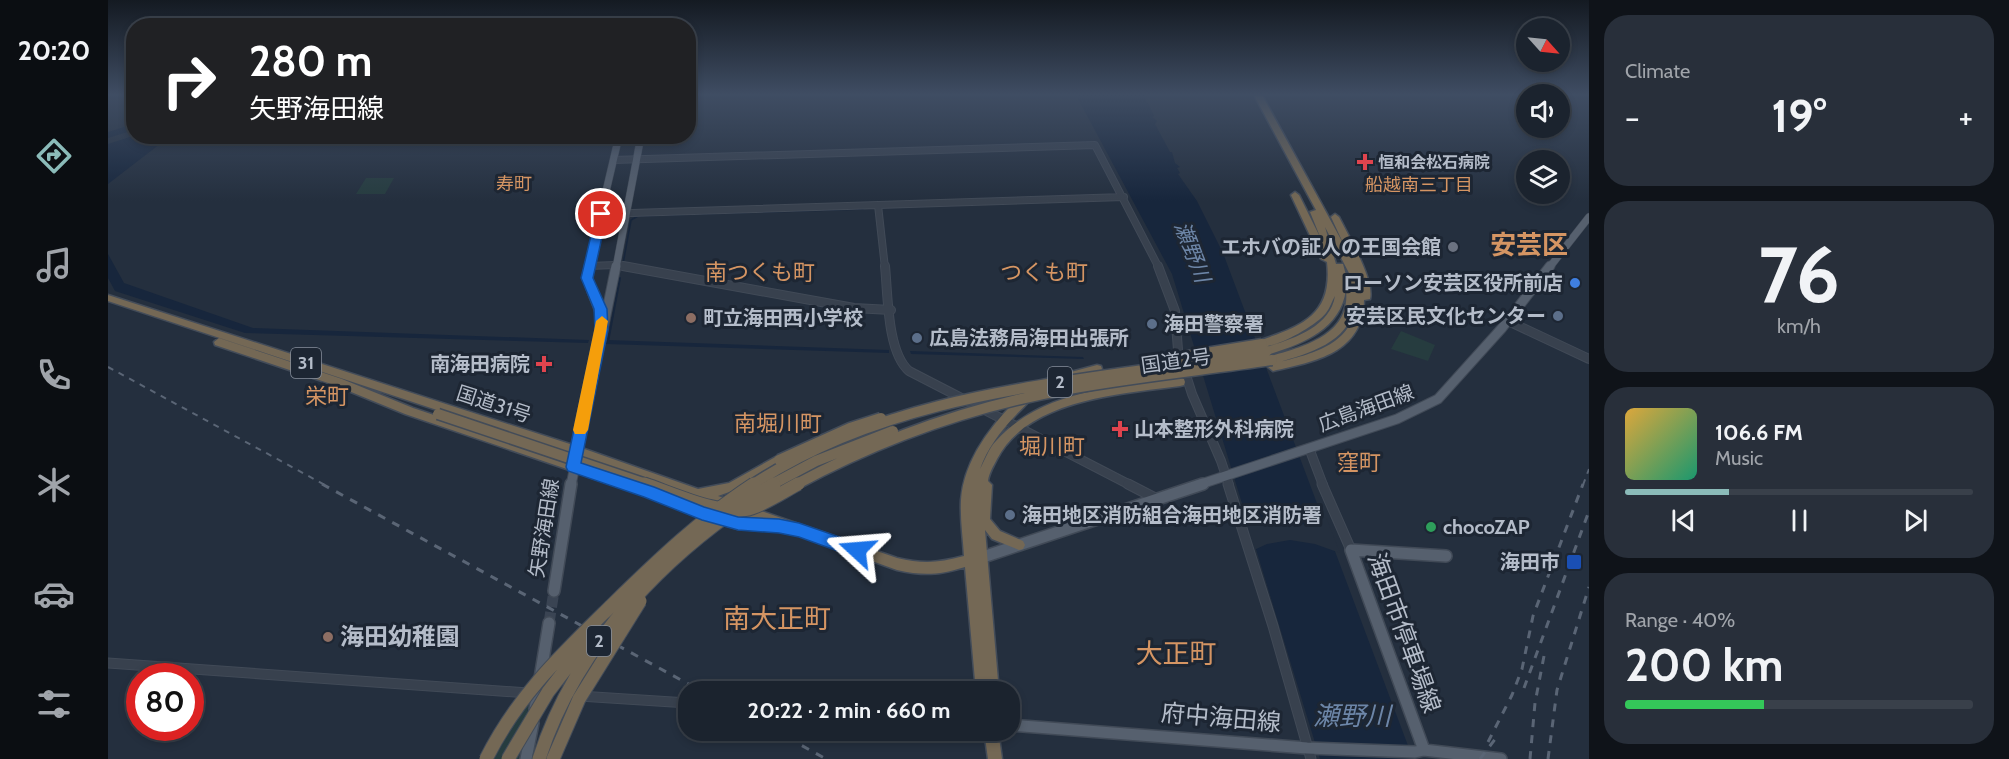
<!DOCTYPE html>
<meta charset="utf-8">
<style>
body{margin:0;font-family:Cabin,"Noto Sans JP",sans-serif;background:#282f3a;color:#f1f3f6;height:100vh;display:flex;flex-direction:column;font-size:22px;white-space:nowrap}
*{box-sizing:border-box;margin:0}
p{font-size:20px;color:#a0a4aa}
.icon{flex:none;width:33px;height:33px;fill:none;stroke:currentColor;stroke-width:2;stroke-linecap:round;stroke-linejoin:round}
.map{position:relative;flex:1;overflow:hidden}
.sheet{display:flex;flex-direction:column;gap:15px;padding:15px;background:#0f1319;width:420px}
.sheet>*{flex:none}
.guide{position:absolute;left:18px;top:18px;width:570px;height:126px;border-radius:24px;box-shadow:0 3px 9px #0003,0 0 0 2px #39404a;background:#202124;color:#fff;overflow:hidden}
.needle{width:39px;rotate:117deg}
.fabs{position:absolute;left:1408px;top:18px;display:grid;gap:12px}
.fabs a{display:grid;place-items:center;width:54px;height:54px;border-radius:50%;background:#1b232e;box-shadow:0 3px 9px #0003,0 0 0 2px #39404a;font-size:30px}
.speed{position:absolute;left:18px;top:663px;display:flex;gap:12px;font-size:30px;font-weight:700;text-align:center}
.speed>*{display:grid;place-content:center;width:78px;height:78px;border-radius:50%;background:#1b232e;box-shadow:0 3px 9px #0003,0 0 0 2px #39404a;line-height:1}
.speed .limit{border:9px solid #d22;background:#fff;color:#111}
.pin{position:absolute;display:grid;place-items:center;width:51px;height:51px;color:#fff;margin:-26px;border:3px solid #fff;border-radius:50%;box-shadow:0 2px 6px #0007}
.me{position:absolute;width:66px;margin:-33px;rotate:289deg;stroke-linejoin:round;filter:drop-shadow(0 0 4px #0008)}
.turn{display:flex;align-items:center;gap:21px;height:126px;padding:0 24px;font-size:27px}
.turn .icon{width:78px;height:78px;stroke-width:2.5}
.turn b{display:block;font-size:42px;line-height:51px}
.big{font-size:45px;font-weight:700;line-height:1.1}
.sheet .tile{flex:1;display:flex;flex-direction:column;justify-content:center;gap:9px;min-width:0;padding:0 21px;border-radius:24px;background:#282f3a}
.sheet .dial{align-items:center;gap:0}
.dial b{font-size:78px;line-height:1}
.song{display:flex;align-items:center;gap:18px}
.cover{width:72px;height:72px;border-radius:9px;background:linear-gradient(135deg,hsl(40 70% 55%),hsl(160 70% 35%))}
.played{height:6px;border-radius:3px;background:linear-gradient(90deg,#8bbbb9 30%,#39404a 30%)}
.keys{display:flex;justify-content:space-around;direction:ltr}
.heat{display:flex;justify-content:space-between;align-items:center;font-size:33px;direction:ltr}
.charge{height:9px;border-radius:4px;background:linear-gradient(90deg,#34c759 40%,#39404a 0)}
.trip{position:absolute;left:570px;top:681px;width:342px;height:60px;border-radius:24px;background:#1b232e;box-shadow:0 3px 9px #0003,0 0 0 2px #39404a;font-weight:700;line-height:60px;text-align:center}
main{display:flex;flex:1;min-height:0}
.tab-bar{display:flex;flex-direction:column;width:108px;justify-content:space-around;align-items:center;background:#0b0e12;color:#a0a4aa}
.tab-bar .icon{width:42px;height:42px}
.tab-bar .current{color:#8bbbb9}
.tab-bar b{font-size:27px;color:#f1f3f6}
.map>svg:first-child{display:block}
</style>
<main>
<nav class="tab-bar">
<b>20:20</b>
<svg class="icon current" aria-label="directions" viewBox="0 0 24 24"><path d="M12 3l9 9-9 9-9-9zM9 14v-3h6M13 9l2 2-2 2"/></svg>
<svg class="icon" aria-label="music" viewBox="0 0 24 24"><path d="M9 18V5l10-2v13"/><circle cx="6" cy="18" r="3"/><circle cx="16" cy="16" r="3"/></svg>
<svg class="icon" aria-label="phone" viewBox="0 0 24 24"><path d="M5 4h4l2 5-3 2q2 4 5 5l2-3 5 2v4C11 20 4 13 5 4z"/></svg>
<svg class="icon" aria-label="climate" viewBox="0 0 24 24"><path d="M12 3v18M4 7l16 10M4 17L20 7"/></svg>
<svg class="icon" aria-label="car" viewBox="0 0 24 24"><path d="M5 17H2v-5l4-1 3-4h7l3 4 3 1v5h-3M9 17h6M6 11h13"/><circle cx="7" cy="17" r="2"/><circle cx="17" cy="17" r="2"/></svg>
<svg class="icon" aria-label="filters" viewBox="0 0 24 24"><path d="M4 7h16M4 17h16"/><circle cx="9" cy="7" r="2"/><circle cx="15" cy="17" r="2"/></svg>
</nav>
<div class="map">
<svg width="1481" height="759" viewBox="0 0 1481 759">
<rect width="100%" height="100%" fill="#242f3e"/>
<path fill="#263c3f" d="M258 178H286L277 194H248Z
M1293 331 1327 345 1320 361 1283 349Z
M421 703 411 759H386L406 722Z"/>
<path fill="#17263c" d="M968 95H1036L1046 116 1044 117 1049 121 1047 124 1062 152H1064L1067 163 1072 167 1069 168 1072 173 1070 174 1089 201 1115 253 1305 759H1212L1064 274Z
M25 136 61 137 0 184V144Z
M0 254 16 283 145 328 481 340 480 343 137 333 7 291 0 278Z
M499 340 781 350V353L498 344Z
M802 351 975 357 976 359 803 354Z"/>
<path fill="#242f3e" d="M1135 514 1158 523 1182 526 1204 523 1218 517 1232 553 1207 544 1182 540 1159 544 1146 550Z"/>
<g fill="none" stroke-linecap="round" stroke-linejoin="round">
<path stroke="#17263c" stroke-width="1.5" d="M515 264 523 220 530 216 755 209"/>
<path stroke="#17263c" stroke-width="2" d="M500 342 512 278"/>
<path fill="#17263c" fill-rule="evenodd" d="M26 124V130L0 138V132Z"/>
<path stroke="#3a4453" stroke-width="11" stroke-dasharray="11 5" stroke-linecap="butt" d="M441 623 446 591"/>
<defs>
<path id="minor-far2" d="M506 160 987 145 1051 268
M770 205 777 268
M493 214 1016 197
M481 266 507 265 523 268"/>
<path id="minor-far1" d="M515 266 746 308 783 310
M777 266C780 295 779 352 801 371L1022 485
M1050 266 1067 311 1070 350 1084 394 1113 461 1121 485
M1400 321 1481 359
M1201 448 1215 485"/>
<path id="minor" d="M1020 484 1049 499
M1120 484 1165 626 1203 759
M1214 484 1243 550
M0 663 420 693
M471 696 580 703"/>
<path id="major-far2" d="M480 268 511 136
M508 268 533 136
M1441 268 1481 217"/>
<path id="major-far1" d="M481 266C476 286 492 303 494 322
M463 485 508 266
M1090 485 1289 419 1330 399 1394 328 1442 266"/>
<path id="major" d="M872 558 1095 484
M446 591 463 484
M427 709 441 623
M902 725 1199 748 1307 752 1316 750 1393 759
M1316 750 1243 550 1338 556
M418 759 425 723"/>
<path id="highway" d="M1146 95H1154L1236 245 1223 217 1227 214 1231 217C1240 235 1267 281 1262 299L1256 300C1255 353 1208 361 1165 371L1160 367 1163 364 1159 360 1160 357C1194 347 1243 336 1238 290 1232 330 1194 344 1159 355L1154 351 1155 348C1182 340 1222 328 1227 296 1224 301 1222 308 1218 313 1208 326 1167 349 1150 347L1149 344 1150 341C1194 326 1225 315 1219 262L1213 259 1183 195 1187 192 1191 195 1213 239 1202 212 1208 210ZM1217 227 1241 273 1242 274 1238 275 1235 264H1228ZM1246 307C1245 344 1201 355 1171 362 1200 354 1241 342 1246 307Z
M0 295 468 446 590 489 621 483 671 455 675 457 677 460 675 463 638 486 610 496 789 558C815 564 830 563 856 556 855 538 852 519 853 500 856 458 886 421 916 393H924L925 396C920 404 912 410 906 417 892 432 879 449 872 469 877 460 881 448 888 441 933 390 1009 387 1072 378L1076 379 1077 382 1076 385 1072 386C1013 394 920 399 889 459 885 467 881 473 880 481L884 485 882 519 892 531 915 541 917 545 915 549 911 550 884 539 877 530 891 692H868L857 567C831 575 816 576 789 570L672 528 667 531 630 529 594 518 538 496 297 414 226 385 107 345 106 342 111 338 234 379 305 408 541 487 596 508 630 519 648 520 465 455 0 301Z
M989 365 993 366 994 369 993 372 952 383 947 379 948 376Z
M876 730H890L894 759H880Z"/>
</defs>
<use href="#minor-far2" stroke="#414a57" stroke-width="8"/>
<use href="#minor-far1" stroke="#414a57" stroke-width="10"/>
<use href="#minor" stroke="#414a57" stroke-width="11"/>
<use href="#major-far2" stroke="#414a57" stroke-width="8"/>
<use href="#major-far1" stroke="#414a57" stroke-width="11"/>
<use href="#major" stroke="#414a57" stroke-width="14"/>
<use href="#highway" stroke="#434c59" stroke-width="3"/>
<use href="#minor-far2" stroke="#38414e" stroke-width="6"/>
<use href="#minor-far1" stroke="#38414e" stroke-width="8"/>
<use href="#minor" stroke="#38414e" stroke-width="9"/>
<use href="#major-far2" stroke="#56606e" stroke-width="7"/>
<use href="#major-far1" stroke="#56606e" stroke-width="9"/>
<use href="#major" stroke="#56606e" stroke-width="11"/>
<use href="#highway" fill="#746855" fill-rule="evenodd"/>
<path stroke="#5a6575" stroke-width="2" stroke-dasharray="6 6" stroke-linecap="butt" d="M0 367 217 485
M1475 485 1481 469"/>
<path stroke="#5a6575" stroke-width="3" stroke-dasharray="8 8" stroke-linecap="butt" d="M214 484 595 692
M1416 688 1481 511
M666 730 718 759
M1380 742 1404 695 1414 669 1425 616 1475 484
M1372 759 1388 738
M1422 759 1427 703 1436 656
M1440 759 1449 690 1481 587"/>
<defs>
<path id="highway-bridge-far1" d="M1067 358 1154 344
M330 414 541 485
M671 460 742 428 773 418
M644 485C796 384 986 383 1159 351
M663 485 708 461 785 431
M687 485C772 439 865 406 961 389 1028 377 1096 370 1164 360"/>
<path id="highway-bridge" d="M536 484C564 493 616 518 644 508 660 502 675 492 690 484
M378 759C410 695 454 654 504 605 549 561 594 518 646 484
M400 759 440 692 488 630
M431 759C469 641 562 548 666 484
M445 759 471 699 532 601"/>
</defs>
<use href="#highway-bridge-far1" stroke="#434c59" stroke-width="13" stroke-linecap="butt"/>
<use href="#highway-bridge" stroke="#434c59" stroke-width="15" stroke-linecap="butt"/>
<use href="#highway-bridge-far1" stroke="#746855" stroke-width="10"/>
<use href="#highway-bridge" stroke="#746855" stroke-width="13"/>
</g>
<linearGradient id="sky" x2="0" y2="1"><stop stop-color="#141a22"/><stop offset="0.47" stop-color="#3f4d63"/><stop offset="1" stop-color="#3f4d63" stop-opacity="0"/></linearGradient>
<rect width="1481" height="201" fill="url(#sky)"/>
<path fill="#1a73e8" stroke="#114b97" stroke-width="1.5" d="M493 211 499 214 485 278 499 309 500 330 473 463 546 487 596 507 630 517 671 519 691 523 755 545 757 550 755 556 749 558 691 537 671 533 630 530 594 520 536 497 460 471 458 467 487 330 486 309 473 278 488 214Z"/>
<path fill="#f59e0b" d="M494 316 500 321 480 430 477 434H467L465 430 488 321Z"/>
<g fill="#e0444e" stroke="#1d2633" stroke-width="2">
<path d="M1254 153h6v6h6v6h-6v6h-6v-6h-6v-6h6z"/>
<path d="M433 355h6v6h6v6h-6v6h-6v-6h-6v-6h6z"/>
<path d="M1009 420h6v6h6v6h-6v6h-6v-6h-6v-6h6z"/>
</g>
<circle fill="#6b7280" stroke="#1d2633" stroke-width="2" cx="1345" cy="247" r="6"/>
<circle fill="#3f7fe0" stroke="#1d2633" stroke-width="2" cx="1467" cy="283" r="6"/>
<g fill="#5c6f8a" stroke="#1d2633" stroke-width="2">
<circle cx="1450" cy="316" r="6"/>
<circle cx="1044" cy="324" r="6"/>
<circle cx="809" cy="338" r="6"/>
<circle cx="902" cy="515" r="6"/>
</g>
<g fill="#8d6e63" stroke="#1d2633" stroke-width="2">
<circle cx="583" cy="318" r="6"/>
<circle cx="220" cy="637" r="6"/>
</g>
<circle fill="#2e9e5b" stroke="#1d2633" stroke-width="2" cx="1323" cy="527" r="6"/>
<rect fill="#1a4fb4" stroke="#1d2633" stroke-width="2" x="1458" y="554" width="16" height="16" rx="3"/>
<g text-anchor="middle" stroke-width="6" stroke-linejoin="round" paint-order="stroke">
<g font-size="16" font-weight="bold" fill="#b4bcc9" stroke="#1d2633" text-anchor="start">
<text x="1270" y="168">恒和会松石病院</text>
</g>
<g font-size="18" fill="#d59563" stroke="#1d2633">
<text x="406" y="190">寿町</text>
</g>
<g font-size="18" fill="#d59563" stroke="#1d2633">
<text x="1311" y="191">船越南三丁目</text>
</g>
<g fill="#1d2633" stroke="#878f9c" stroke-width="1.5">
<rect x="183" y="348" width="30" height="30" rx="4.5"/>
<rect x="940" y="367" width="24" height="30" rx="4.5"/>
<rect x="479" y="626" width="24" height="30" rx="4.5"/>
</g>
<g font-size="18" font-weight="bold" fill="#b4bcc9">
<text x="198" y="369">31</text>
<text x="952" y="388">2</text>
<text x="491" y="647">2</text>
</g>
<g font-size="20" font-weight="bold" fill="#b4bcc9" stroke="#1d2633" text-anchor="start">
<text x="1333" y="254" text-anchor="end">エホバの証人の王国会館</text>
<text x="1455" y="290" text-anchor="end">ローソン安芸区役所前店</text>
<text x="1438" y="323" text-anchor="end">安芸区民文化センター</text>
<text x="595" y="325">町立海田西小学校</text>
<text x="1056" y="331">海田警察署</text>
<text x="821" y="345">広島法務局海田出張所</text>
<text x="422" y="371" text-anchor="end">南海田病院</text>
<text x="1026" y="436">山本整形外科病院</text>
<text x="914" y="522">海田地区消防組合海田地区消防署</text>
<text x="1335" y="534">chocoZAP</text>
<text x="1452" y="569" text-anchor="end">海田市</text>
</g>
<g font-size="20" fill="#b4bcc9" stroke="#1d2633">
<text transform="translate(1068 361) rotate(-8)" y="7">国道2号</text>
<text transform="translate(386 404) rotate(18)" y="7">国道31号</text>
<text transform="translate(1258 408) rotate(-20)" y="7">広島海田線</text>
<text transform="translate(436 528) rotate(-81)" y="7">矢野海田線</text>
</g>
<g font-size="21" font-style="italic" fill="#6d86a8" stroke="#1d2633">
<text transform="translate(1084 252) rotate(69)" y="7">瀬野川</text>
</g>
<g font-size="22" fill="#d59563" stroke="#1d2633">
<text x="652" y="280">南つくも町</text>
<text x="936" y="280">つくも町</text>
<text x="219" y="404">栄町</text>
<text x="670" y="431">南堀川町</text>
<text x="944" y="454">堀川町</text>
<text x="1251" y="470">窪町</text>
</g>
<g font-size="24" fill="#b4bcc9" stroke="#1d2633">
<text transform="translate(1296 633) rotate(70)" y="8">海田市停車場線</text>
<text transform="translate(1113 718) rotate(5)" y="8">府中海田線</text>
</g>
<g font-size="24" font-weight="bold" fill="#b4bcc9" stroke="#1d2633" text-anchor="start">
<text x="232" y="645">海田幼稚園</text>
</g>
<g font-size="26" font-weight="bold" fill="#d59563" stroke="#1d2633">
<text x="1421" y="254">安芸区</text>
</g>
<g font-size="26" font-style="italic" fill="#6d86a8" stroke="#1d2633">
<text x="1244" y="725">瀬野川</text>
</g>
<g font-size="27" fill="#d59563" stroke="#1d2633">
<text x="669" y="628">南大正町</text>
<text x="1068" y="663">大正町</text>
</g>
</g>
</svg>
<div class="fabs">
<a><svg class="needle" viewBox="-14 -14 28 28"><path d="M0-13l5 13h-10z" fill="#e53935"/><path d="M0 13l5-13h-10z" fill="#a0a4aa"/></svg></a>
<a><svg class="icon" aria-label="sound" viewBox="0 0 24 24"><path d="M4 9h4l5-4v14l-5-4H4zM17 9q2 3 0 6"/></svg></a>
<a><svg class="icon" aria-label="layers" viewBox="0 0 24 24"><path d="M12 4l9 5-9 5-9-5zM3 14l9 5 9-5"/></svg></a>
</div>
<div class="speed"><div class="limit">80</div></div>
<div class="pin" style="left:493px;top:214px;background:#d93025"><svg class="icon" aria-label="arrive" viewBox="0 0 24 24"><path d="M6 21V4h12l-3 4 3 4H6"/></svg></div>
<svg class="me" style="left:749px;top:550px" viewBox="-20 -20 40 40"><path d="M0-17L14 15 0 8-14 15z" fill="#1a73e8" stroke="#fff" stroke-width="4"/></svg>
<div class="trip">20:22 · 2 min · 660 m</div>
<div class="guide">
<div class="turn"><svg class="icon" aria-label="right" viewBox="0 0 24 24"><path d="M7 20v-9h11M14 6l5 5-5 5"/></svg><div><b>280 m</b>矢野海田線</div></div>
</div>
</div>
<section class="sheet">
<div class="tile"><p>Climate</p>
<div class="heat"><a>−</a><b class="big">19°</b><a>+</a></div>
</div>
<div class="tile dial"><b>76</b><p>km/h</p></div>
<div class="tile">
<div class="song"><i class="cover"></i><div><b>106.6 FM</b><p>Music</p></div></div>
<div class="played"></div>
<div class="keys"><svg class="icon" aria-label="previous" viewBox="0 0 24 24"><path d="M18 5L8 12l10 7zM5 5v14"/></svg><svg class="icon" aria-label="pause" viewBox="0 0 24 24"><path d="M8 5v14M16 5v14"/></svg><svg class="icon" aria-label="next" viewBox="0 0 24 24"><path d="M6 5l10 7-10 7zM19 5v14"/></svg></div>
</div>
<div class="tile"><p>Range · 40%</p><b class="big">200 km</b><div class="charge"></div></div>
</section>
</main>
